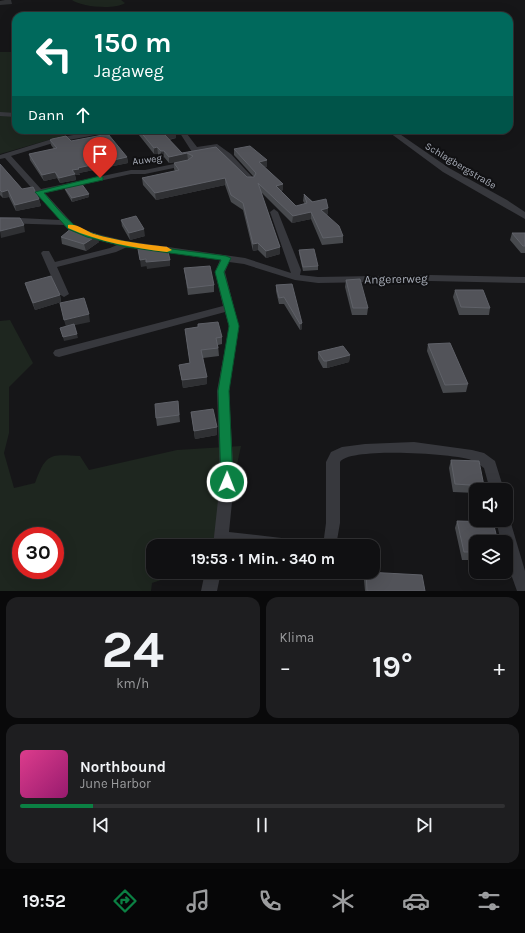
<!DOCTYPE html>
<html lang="de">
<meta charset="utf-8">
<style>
body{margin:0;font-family:Karla,sans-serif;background:#1e1e20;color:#f1f3f6;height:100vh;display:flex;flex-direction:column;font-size:15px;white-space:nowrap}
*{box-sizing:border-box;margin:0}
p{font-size:13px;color:#9c9d9f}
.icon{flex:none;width:22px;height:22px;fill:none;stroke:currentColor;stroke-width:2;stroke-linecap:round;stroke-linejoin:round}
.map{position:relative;height:591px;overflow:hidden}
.panel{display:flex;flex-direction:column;gap:6px;padding:6px;background:#09090a;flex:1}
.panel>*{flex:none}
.top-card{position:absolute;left:12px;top:12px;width:501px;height:122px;border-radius:12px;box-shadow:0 4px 16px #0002,0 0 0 1px #303032;background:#00695c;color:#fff;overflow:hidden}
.controls{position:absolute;left:469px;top:483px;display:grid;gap:8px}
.controls a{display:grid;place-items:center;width:44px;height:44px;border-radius:8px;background:#101012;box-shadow:0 4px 16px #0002,0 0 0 1px #303032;font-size:20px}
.speed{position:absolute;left:12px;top:527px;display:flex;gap:8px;font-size:20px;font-weight:700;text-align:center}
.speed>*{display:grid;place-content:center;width:52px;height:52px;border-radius:50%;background:#101012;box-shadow:0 4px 16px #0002,0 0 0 1px #303032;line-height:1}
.speed .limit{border:6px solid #d22;background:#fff;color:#111}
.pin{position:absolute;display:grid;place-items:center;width:34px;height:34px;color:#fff;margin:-41px -17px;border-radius:50% 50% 50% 0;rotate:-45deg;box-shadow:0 0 4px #0007}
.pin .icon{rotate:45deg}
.me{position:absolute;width:44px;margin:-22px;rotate:1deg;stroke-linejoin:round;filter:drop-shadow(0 0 3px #0008)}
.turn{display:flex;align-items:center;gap:14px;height:84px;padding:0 16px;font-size:18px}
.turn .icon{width:52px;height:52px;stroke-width:2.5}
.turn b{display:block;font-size:28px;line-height:34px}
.then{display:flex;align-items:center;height:38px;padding:0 16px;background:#0003;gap:8px;font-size:15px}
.big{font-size:30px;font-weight:700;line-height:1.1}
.panel .tile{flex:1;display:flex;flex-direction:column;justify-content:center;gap:6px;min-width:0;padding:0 14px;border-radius:12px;background:#1e1e20}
.panel .dial{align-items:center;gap:0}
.dial b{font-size:52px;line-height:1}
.song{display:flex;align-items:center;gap:12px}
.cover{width:48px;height:48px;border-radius:6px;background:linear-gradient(135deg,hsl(330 70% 55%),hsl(320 70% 35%))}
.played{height:4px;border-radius:2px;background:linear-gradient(90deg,#0b8043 15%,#303032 15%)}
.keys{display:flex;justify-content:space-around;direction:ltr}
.heat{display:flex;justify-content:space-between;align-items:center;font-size:22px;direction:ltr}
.panel .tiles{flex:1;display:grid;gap:6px;grid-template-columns:1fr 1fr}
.tile:last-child{grid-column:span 2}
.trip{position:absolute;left:146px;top:539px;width:234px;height:40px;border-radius:12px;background:#101012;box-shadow:0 4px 16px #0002,0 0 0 1px #303032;font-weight:700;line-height:40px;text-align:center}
.menu{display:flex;height:64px;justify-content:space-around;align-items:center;background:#060607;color:#9c9d9f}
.menu .icon{width:28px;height:28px}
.menu .on{color:#0b8043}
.menu b{font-size:18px;color:#f1f3f6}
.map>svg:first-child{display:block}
</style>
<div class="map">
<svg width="525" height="591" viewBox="0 0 525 591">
<rect width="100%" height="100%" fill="#161618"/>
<path fill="#1e261f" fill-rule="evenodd" d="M72 0H121L125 3C115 10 81 7 72 0Z
M0 52H16V130H90L73 133 0 154Z
M10 320 33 363 9 387V433L4 453 14 488 35 483C46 453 50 454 80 456L89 470 177 450 241 446 221 538 217 546H153V572H184L152 583 151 591H0V321ZM21 536H55V570H21Z"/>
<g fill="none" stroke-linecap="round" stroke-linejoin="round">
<path fill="#37383d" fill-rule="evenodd" d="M0 112 16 113V117L0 116Z
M100 130H114L111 132 53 143 11 156 41 189 131 170H145L188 161 192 163 188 165 145 174H131L45 193 74 225 93 233 126 241 245 258 291 273 270 212 274 209 278 212 301 270 300 275 318 277 430 275 525 277V283L430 281 318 283 295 280 244 264 229 262 225 272 239 327 229 391 234 482 229 532 290 539 324 538 326 523V462L331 452 342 447 365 444 414 442 472 450 484 453 495 461 504 490H490L484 468C481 466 478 462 474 461 457 453 348 447 340 462V523L336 546H213L220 482 217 391 229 327 225 312 59 357 55 356 53 353 55 350 223 306 215 272 220 260 127 247 116 252 57 267 69 294 64 297 59 294 41 253 43 251H49L55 262 110 248 117 245C101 240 76 238 64 225L0 223V217L60 220 5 158 0 159V155L52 139Z
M178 130H184L197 147 217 144 231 154 255 180 254 182H248L225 158 213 148 192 152Z
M386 130H394L449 168 507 200 525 212V219L443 172Z
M506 515 510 520 525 571V591H517L506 560V542H501L496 520H506Z
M205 572H221L217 591H201Z"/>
</g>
<path fill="#47494d" d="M135 130H176H174L176 132V138L169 140 182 153 216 147 247 177H254L234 155V149L267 160V167H264L283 184V190L281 191 296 206 305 204 303 201 304 194 328 214 326 215 343 236V243L322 245 311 219 292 223 261 192 280 247V254L266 258 258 250 253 251 243 210 231 202 225 185 156 200 143 185 142 178 175 171 174 169V163L188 160 169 163 164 157 161 158 158 154H154Z
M50 140 71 141 127 157 128 163 79 173 80 175H75L76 180 60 183 57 178 44 181 30 160 29 154 54 149 51 145Z
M0 164 22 189 39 199 41 206 16 211 9 197 3 198 0 195Z
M64 187 89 194V197L72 202 65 190Z
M121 220 145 236 130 240 122 226Z
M512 233H525V253H521L510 240Z
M61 237 99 242 86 251 62 244Z
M299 250 318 266V270L303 271 299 253Z
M184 268 214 285V292L188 295Z
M346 280 368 308 367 315H352L345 287Z
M25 283 60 295 61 302 35 310 27 290Z
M276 285 302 323V329L300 330 284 304H279L276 291Z
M455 290 490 308 489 315H459L453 297Z
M198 324 222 337V344L218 345 219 356 203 358 207 384 183 388 179 365 190 363 185 329 198 327Z
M428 344 468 384 466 392 443 393 427 351Z
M318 352 350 355 349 362 327 368H323L318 359Z
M178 401 180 422 157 426 156 418Z
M191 412 217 427V435L195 439Z
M451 460 484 486 483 490H476V493L453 492 449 468Z
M457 521 476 542V560H462L455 528Z
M366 572 425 591H365L364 580Z"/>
<path fill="#2f3033" d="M5 0H11L12 4 0 5V1Z
M176 132V138L165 140 164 134Z
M157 147 158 154H154V148Z
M161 151H164V157L161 158Z
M187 153 188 160 169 163V157Z
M127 157 128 163 79 173 80 175H75L76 180 60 183 59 178 78 168Z
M267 160V167L259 169V162Z
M55 172 57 178 44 181 42 175Z
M225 178V185L156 200 155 193Z
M283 184V190L276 192V186Z
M8 190 9 197 3 198 2 192Z
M89 194V197L72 202V198Z
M39 199 41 206 16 211 15 205Z
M328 208V214L320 216 321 210Z
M311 212V219L292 223 293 216Z
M24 225 25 232 1 238 0 231Z
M144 229 145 236 130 240 129 233Z
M98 235 99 242 86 251 84 244Z
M258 243V250L253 251V244Z
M280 247V254L266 258V251Z
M146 259 147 266 141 267 140 260Z
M170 260V266L147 269 146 262Z
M60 295 61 302 35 310 33 303Z
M89 314 90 322 66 327 64 320Z
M302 323V329L300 330V324Z
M77 334 78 338 64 341 63 337Z
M350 355 349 362 327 368V361Z
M207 377V384L183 388 182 380Z
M217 427V435L195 439 194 431Z"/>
<path fill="#525359" stroke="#5f6168" d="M139 130H174L176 132 164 134 182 153 216 147 247 177H254L256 173 234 149 250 146 267 160 259 162 283 184 276 186 296 206 307 203 304 194 312 202 326 199 328 208 321 210 339 226 343 236 323 238 311 212 293 216 258 183 280 247 266 251 258 243 253 244 243 203 231 195 225 178 155 193 142 178 179 170 174 163 188 160 193 156 187 153 169 157 164 151H161L157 147 154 148Z
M108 134 127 157 78 168 79 169 72 170 75 174 59 178 55 172 42 175 29 154 57 148 50 140 52 139 66 136 71 141Z
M0 164 22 189 33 187 39 199 15 205 8 190 2 192 0 190Z
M81 183 89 194 72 198 64 187Z
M136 216 144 229 129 233 121 220Z
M0 218H20L24 225 0 231Z
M73 227 98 235 84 244 61 237Z
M512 233H525V246H523Z
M167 247 170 260 146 262V259L140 260 138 249Z
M314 249 318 266 303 267 299 250Z
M210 266 214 285 188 288 184 268Z
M51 276 60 295 33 303 25 283Z
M360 279 368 308H353L346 280Z
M292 284 302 323 300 324 284 297 279 298 276 285Z
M455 290H483L490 308 461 307Z
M84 298 89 314 64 320 60 303Z
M218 322 222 337 216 338 218 348 201 350 207 377 182 380 179 365 190 363 185 329 198 327V324Z
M74 324 77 334 63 337 60 328Z
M450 343 468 384 445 385 428 344Z
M343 346 350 355 327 361H324L318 352Z
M178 401 179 415 156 418 155 404Z
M213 409 217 427 194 431 191 412Z
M451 460 479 461 484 486 455 484Z
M457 521 493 522 498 542H476V552H464Z
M366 572 422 575 425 591H367Z"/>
<path fill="#0b8043" stroke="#07532c" d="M100 176 103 177V180L44 193C53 203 62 215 73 224 96 243 194 251 226 256L231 258 224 272 239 326 229 391 233 482 231 486 227 487 222 486 221 482 218 391 229 326 215 272 221 260 126 247 87 237 68 229 35 192Z"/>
<path fill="#f59e0b" d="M68 225C77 223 86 231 94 234 118 241 143 244 167 247L172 250 167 252C133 248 100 242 68 228Z"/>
<g text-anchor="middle" stroke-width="4" stroke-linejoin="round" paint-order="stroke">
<g font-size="10" fill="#a8adb8" stroke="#111113">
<text transform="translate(147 159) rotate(-7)" y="4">Auweg</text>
<text transform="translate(461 165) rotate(31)" y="4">Schlagbergstraße</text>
</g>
<g font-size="12" fill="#a8adb8" stroke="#111113">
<text transform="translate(396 279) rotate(-1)" y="4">Angererweg</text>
</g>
</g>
</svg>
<div class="controls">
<a><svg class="icon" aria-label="sound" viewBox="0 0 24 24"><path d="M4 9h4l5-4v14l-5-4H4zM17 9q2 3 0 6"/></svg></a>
<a><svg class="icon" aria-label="layers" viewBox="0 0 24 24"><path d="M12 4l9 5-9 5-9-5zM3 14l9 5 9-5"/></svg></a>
</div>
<div class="speed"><div class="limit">30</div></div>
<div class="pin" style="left:100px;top:178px;background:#d93025"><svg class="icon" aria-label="arrive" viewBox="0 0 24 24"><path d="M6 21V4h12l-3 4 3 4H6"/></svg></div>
<svg class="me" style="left:227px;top:482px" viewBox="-20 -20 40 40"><circle r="17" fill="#0b8043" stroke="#fff" stroke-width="3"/><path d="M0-11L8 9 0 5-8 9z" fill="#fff"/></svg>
<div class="trip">19:53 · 1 Min. · 340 m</div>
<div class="top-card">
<div class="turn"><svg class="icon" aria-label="left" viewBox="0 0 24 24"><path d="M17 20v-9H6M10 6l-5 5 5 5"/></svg><div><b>150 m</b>Jagaweg</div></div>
<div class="then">Dann<svg class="icon" aria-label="ahead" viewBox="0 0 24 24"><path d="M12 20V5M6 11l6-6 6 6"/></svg></div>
</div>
</div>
<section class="panel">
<div class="tiles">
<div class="tile dial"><b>24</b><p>km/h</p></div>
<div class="tile"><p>Klima</p>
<div class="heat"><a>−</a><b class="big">19°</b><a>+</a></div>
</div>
<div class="tile">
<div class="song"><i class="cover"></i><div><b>Northbound</b><p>June Harbor</p></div></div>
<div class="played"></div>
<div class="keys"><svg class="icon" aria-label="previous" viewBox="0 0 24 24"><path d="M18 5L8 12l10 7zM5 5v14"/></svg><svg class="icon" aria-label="pause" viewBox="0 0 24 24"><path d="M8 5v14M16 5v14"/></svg><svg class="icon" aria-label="next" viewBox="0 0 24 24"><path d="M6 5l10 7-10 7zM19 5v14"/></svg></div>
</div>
</div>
</section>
<nav class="menu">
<b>19:52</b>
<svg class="icon on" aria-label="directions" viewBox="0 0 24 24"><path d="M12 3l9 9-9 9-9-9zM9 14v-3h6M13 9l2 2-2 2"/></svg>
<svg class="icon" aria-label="music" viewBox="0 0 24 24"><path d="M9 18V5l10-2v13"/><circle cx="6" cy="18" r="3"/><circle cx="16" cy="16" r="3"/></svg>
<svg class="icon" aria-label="phone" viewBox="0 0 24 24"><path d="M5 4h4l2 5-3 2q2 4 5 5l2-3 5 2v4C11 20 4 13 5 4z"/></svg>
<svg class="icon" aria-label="climate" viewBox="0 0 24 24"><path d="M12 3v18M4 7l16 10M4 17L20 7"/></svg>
<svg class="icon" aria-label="car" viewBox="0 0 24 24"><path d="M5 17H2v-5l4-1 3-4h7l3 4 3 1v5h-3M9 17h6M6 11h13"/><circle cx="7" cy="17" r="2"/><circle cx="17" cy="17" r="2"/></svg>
<svg class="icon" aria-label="filters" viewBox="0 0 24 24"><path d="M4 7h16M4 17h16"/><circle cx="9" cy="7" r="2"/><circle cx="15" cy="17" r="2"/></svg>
</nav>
